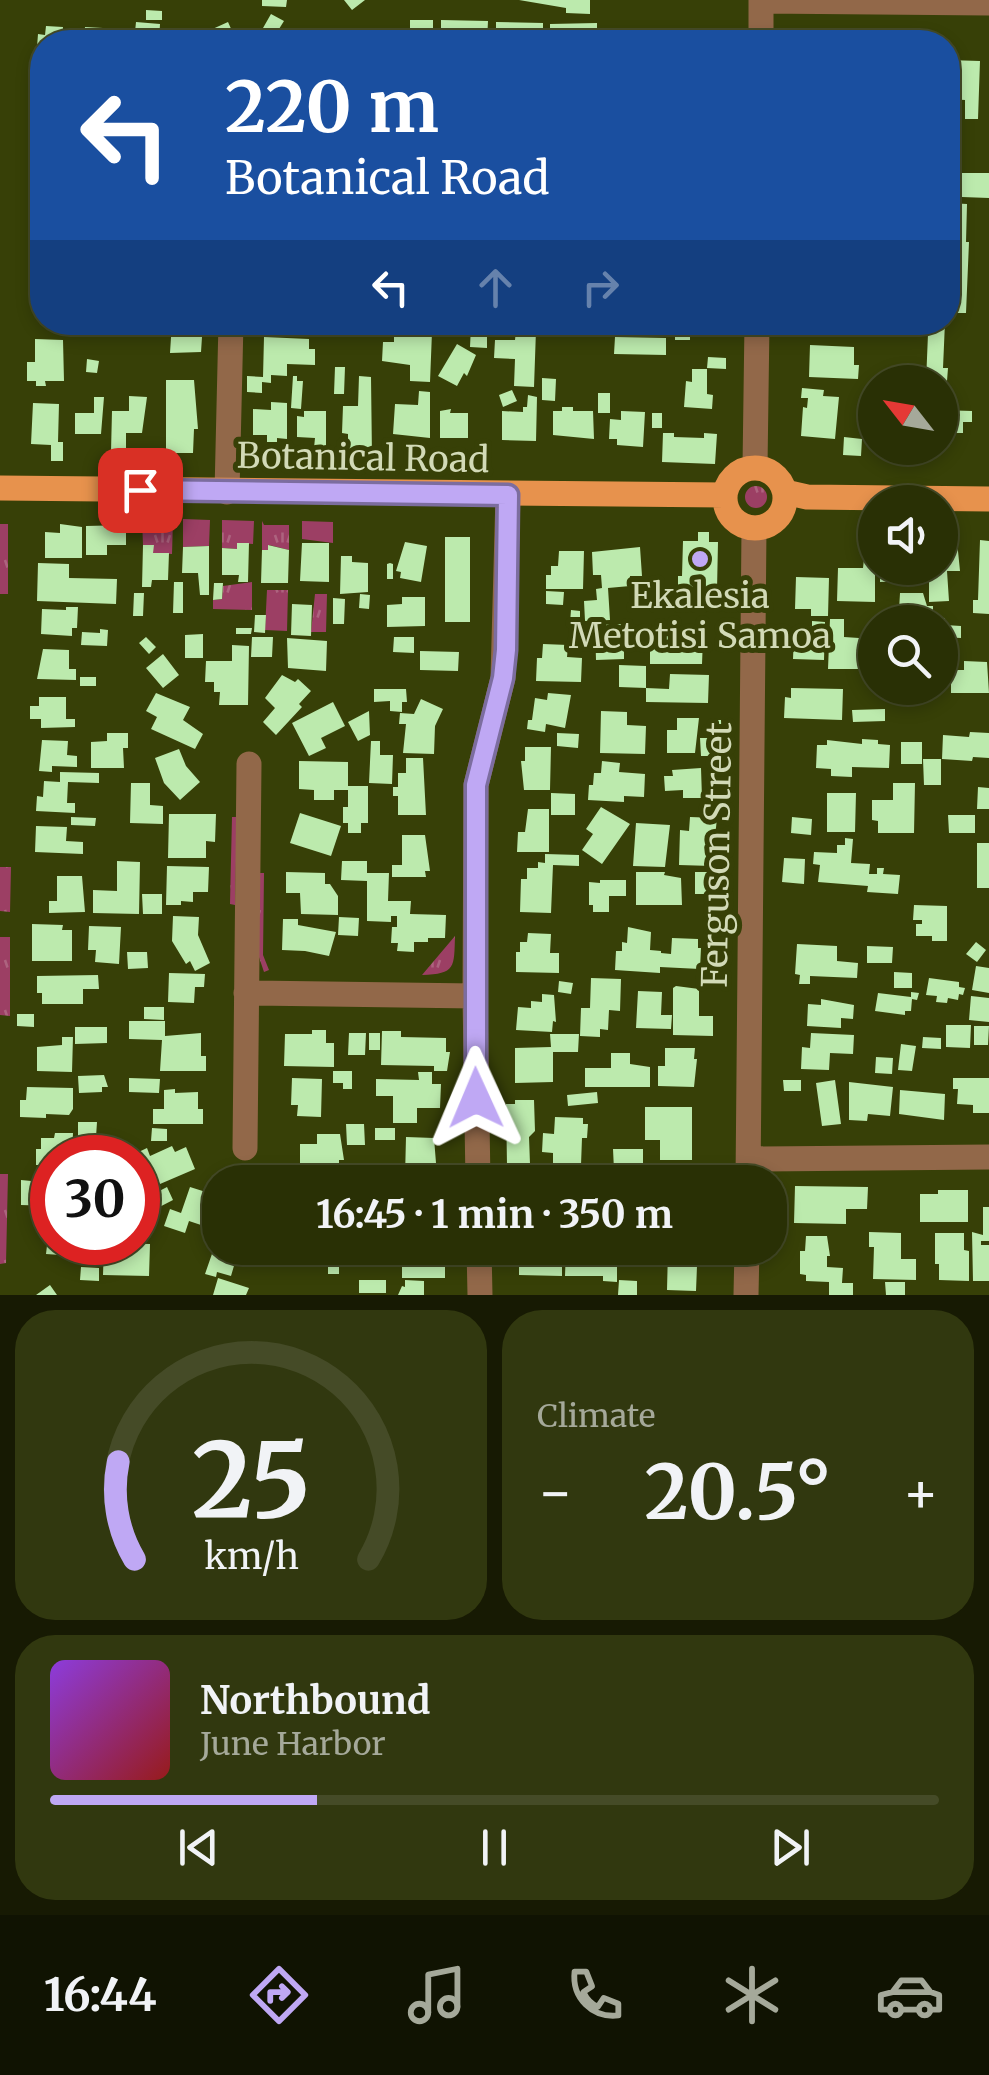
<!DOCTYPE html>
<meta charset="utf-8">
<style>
body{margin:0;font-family:Merriweather,serif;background:#31380f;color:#f1f3f6;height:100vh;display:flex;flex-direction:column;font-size:38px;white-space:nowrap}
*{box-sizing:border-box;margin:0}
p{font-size:32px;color:#a5a99a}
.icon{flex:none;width:55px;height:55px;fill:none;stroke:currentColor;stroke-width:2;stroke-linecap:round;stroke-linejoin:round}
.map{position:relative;height:1295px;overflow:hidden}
.drawer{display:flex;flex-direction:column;gap:15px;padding:15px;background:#171a03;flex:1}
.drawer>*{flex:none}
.hud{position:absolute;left:30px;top:30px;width:930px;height:305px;border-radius:40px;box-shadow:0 5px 15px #0003,0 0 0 2px #454b27;background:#1a4fa0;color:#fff;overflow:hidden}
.needle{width:65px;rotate:301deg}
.fabs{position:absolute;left:858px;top:365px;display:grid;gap:20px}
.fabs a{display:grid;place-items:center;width:100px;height:100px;border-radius:50%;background:#293005;box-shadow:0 5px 15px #0003,0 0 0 2px #454b27;font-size:50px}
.speed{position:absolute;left:30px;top:1135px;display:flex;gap:20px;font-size:50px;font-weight:700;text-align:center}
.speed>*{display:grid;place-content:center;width:130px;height:130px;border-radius:50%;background:#293005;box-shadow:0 5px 15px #0003,0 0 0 2px #454b27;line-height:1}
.speed .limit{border:15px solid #d22;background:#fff;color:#111}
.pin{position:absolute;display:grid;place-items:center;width:85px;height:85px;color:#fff;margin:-42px;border-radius:20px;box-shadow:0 5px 15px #0006}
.me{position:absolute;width:110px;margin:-55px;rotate:359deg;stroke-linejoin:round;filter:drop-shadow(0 0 8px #0008)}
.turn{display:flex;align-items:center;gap:35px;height:210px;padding:0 30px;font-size:45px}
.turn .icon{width:130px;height:130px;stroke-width:2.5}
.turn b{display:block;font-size:70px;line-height:85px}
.lanes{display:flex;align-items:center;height:95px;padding:0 30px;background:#0003;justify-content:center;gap:50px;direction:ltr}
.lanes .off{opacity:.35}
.big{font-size:75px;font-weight:700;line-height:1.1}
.drawer .card{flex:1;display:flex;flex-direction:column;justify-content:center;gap:15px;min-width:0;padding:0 35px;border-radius:40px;background:#31380f}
.drawer .dial{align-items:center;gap:0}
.dial svg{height:260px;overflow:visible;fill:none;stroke:#454b27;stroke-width:7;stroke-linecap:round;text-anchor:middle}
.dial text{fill:#f1f3f6;stroke:none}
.song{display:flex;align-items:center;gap:30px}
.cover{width:120px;height:120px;border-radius:15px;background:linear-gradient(135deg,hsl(270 70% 55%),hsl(0 70% 35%))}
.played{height:10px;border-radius:5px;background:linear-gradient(90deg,#bfa8f4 30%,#454b27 30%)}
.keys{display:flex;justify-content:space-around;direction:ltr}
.heat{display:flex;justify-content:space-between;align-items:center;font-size:55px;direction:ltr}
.drawer .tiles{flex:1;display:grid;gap:15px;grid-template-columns:1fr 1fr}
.card:last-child{grid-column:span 2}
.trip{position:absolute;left:202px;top:1165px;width:585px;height:100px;border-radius:40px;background:#293005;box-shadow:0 5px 15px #0003,0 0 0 2px #454b27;font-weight:700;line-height:100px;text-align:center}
.tabs{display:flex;height:160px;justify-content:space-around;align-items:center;background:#101302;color:#a5a99a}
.tabs .icon{width:70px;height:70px}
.tabs .current{color:#bfa8f4}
.tabs b{font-size:45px;color:#f1f3f6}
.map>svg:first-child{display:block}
</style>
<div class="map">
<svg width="989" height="1295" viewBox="0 0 989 1295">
<defs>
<pattern id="grass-tufts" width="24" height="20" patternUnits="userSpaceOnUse" patternTransform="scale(2.5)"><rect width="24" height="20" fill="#9c3f64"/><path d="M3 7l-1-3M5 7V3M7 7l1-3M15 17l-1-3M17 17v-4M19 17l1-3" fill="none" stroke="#ad637f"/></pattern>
</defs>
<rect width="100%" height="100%" fill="#374007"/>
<path fill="url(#grass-tufts)" d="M745 497a11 11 0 1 1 22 0a11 11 0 1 1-22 0Z
M142 518 173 519 172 554 153 553V545H143Z
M183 519 210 520 209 546 183 547Z
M222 520 254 521 253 544 238 543 237 549 222 548Z
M262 521 264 525H289V550L269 545 268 550H262Z
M302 521 333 522V543L302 539Z
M0 524H8V594H0Z
M252 582V610L213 609V600L222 599 223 586Z
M267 590H288L287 631 265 630Z
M315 594H327L326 632H311Z
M232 817H237L235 905 230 904Z
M0 867H11L10 912 0 911Z
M260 873H264L263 955 269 970 264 972 258 954Z
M455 936C454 967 456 974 422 975Z
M0 937H10V1016L0 1015Z
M0 1174H8L6 1263 0 1264Z"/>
<path fill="#bceaad" d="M262 0H287L286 7 262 6Z
M344 0H365L352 10Z
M519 0H590V14L566 13V8Z
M146 10 162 11V20H146Z
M271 14 284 21 279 29 303 42H255Z
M410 20H433V42H410Z
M441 20 488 21 487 42H441Z
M136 22 160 24 159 42H134Z
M228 22 237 42H201L197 36Z
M496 22 543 23V42H496Z
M597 23V42H550V24Z
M46 26 63 27 62 38 84 39 85 27 103 28 102 35H110V42H42V60H36L38 34 45 35Z
M948 60 980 61 978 119H965V100L948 99Z
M959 173H989V198L962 197Z
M948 203 967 204 966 242H969L966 313H955V316H948Z
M172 322H203L201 352 170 353Z
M660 322H705L704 335 690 334V340H675V331L660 330Z
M806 322H848V328L806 326Z
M917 322H945L943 368H948L947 381 926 382 928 334 917 333Z
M592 323 617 325 616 336 591 334Z
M471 326H487V348L470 347Z
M516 330H536L534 387 514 386 515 359 494 358 495 340H515Z
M394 331 432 332 430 382 410 381V365L382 361 383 342H394Z
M264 337 309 339V349H315V365L287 364V376L271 375V383L262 382V393L247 392V376L263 377Z
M615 337 666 338V355L614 354Z
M35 339 63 340 64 381H45L46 386H36V381H27V362H35Z
M457 344 476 355 467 376 464 373 457 386 438 376Z
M810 345 854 347V365H859L858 379 809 377Z
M708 357 726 358V369L707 368Z
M87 359 99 361 97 373 86 372Z
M335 367H345L344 394H334Z
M692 369H707V394L713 395 712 409 684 407 686 381 692 382Z
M293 376H297V381H303L301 409 291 408Z
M359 376 371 377 372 458H348V434L342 433 343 406H358Z
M542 378 556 379 555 401 542 400Z
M166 380H194L198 429H194L193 453H166Z
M802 388 824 390 823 396 839 397 835 439 801 436 803 407 807 408 808 398H801Z
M869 388H875V413L867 412Z
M512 390 517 401 503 407 499 395Z
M419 391 430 392V438L393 434 395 404 418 405Z
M598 393H610V413H598Z
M528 395 537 397 536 441 502 440V411L523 412V407H527Z
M129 396 147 397 142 433H126V452H111L112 411H129Z
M94 397H104L101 434H75V413H94Z
M271 402 287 403V439L277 438V442H267V435H253V409L271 410Z
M33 403 59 404 58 442H63V461H51V445L31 444Z
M562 407H573V411H593L594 439 553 435V411H562Z
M451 409 450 413H468V438H440V411Z
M940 410 972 411V422H963V433H950L949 447 940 446Z
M304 411H326V448H314L315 438 297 437V416L304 417Z
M621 411 645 412 643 447 617 445V439H609L610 419 621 420Z
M652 413H662V428H652Z
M663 433H674V437L704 438V433L717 434 715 464 662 462Z
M844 437 862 439 861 456 843 455Z
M898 448H924V460H898Z
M60 524 82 527V558H45V532L60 533Z
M126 525V545H107V555H86V526Z
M698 532H709V542H718L717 590H678V576H682L683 541H698Z
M445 537H470V622H445Z
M980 540 989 541V614L973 613V600H978Z
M940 541H957L960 571H947L949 601 929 602V568H940Z
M405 542 427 546 421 582 400 578 401 572 396 571Z
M237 543H249L248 582H238L239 575H222V548L237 549Z
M302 543H329V582L300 581Z
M143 545H154L153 553H169L168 580H152L151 587H142Z
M268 545 289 550 288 583H261L262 550H268Z
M209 546V595H200L198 573H182L183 547Z
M640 547 642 576H630V586L608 588 610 620 585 621 584 601 597 600 596 589 602 588 601 575H593L592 552Z
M559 551H584L583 589H546V575H551V566H558Z
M341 556H352V562L368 563V592L340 594Z
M864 559H875V602L837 601 838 568H863Z
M38 563 69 564V578L117 579 116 604 37 601Z
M390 563 393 564V579H387V564Z
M880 568H913V581L880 582Z
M796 577 829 578 828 616H811V609H795Z
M174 582H183V613H173Z
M214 583H223L222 599 213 600Z
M546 591 564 592 563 605 546 604Z
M134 593H144L143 616H133Z
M900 593H923L927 606H933V615H924V622H904V610H899Z
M360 594 370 595 369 609 359 608Z
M402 597H425V626L387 627V605L402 604Z
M333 598 345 599 344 624H333Z
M292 604 312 605 311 636 291 635Z
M66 607H78L77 628H72V636L41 634 42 609 66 610Z
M571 610 580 611V623H570Z
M255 615H266L265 633 254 632Z
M928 617 945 618V625L961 626V638L940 637V622H927Z
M830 619H844V637L859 638 858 669H828Z
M812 621 825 622 824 660 793 659 794 633H800V626L812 627Z
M624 624V659L596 660 595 625Z
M236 628H252L251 634H236Z
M100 629 108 630 107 646 81 645 82 632 100 633Z
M663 633 699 634 703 638 702 664H650V647H662Z
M203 634V658H185V635Z
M146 637 156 647 149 654 139 643Z
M252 637H273L272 657H251Z
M394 637H414V653L393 652Z
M287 638 327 641 326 671 288 668Z
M543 644 568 645 567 657 582 658 581 682 536 681 537 658H542Z
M232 645 249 646 248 705H219L220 692H214V682H205L206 661H232Z
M43 649 69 650V669H76V680L37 679Z
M420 651 459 652 458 671 420 670Z
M163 654 179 675 163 688 146 668Z
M964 661 987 662 989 693H951V670H964Z
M619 665 646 666V688L619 687Z
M670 674 709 675 708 703 646 702V688L669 689Z
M282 675 295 682 298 679 311 691 299 704 302 707 276 735 263 722 275 708 265 698Z
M80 677H96V686H80Z
M791 688 843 689 842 720 784 718 785 697 791 698Z
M374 689H406L407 702H402V712L390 711V701L374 702Z
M156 693 190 707 183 720 203 734 195 749 151 729 157 717 146 711Z
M548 693 571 695 565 728 546 724 545 732 527 729 528 720H532L535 698 547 700Z
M39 697H66V719H75V727L41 728V719H30V706H39Z
M421 699 443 709 435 726 434 754 403 753 406 724H399L400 713 414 714Z
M333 702 345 726 321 738 326 748 309 756 292 723Z
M885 709V721L853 722 852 710Z
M369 711 370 735 358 741 348 722Z
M601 711 627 712V725L646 726 645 754 600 753Z
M677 718H699L695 753H667V730H677Z
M713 720H721L722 756H701L700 738H713Z
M970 732 989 733V758L973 757 972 761 942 759 943 735 969 737Z
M107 733H128V748H123L124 768H91V742L107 741Z
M557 733 579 734 578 748 557 746Z
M862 739 878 740V744L890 745 889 768 852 767V777L831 776V769L816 768 817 745H827V740L862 744Z
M42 740 68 741 67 755 77 756V767L52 766V772L39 771Z
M371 741H380V755H393L392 784 369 783Z
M901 742H922V764H901Z
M525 747H551L550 790H524L521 761H525Z
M179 749 186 766 200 782 180 800 164 783 155 758Z
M406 758H423L426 815H398V796H393V787H398V773H406Z
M923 759H941V785H924Z
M299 761 348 762V786H368V823H361V833H348V823H343V807H348V790H334V800H314V790L299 789Z
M602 761 620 763 619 772 645 774 644 797 624 796V802L588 800 589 785H593L594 773H601Z
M701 768 702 798H683V790L665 791 664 776H673L672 770Z
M60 772 99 773V783L68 782 67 803H75V813L36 811 37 796 43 797 44 781 60 782Z
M131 783H150V805L163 806V824L130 823Z
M893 783H915L914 833H878V821L872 820V800H893Z
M978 787 989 788V809H977Z
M551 793 575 794V815H551Z
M827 793H856L855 832H827Z
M601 807 630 824 602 864 582 850 593 834 586 829Z
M528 809H549V852H517L518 832H525Z
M300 813 341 826 331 856 290 843Z
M169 814H216L215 842 206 841V858H168Z
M948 815H975V833H949Z
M71 817 96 818 95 826 71 825Z
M690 817 717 818 712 866 679 865 680 830 689 831Z
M792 817 812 819 811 835 791 833Z
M636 823 670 825 665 867 633 866Z
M36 826 67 827 66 841 83 842V854L35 852Z
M402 835H425L430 871H425L426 877H392V865H402Z
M845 838 853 839 851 863 870 864 869 874H877V868H884L883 874 900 875 898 894 867 892 868 886 818 882 820 865 813 864 814 852 837 853V845H845Z
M977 843H989V888H977Z
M545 854 579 855V866L553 865 551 913 520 912 521 879H527V868H538V862L545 863Z
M784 858 805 859 804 884 782 882Z
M117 861 140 862 139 914 93 913V890L117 891Z
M342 861H367V873H389L388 901H411L410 914 446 915 445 938H428V942H414V952L397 951 398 943H391L392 927H397V916H391V922L367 921V881L341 880Z
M167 866 209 867 208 892H193V902L181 901V905H166Z
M286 872 325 873V884H330L338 896V915L301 914 300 893H286Z
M636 872H665L664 875 681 878 682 905H636Z
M695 872H716V894H695Z
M57 876H82L85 912 49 913V901H57Z
M600 880H626V896H609V912H593V905H589V882L600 883Z
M142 894H162V914H143Z
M914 905 947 906V941H932V936H916V924H922V920H913Z
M173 916 199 917 198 935 210 963 195 971 190 961 186 964 172 941Z
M339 917 359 918 358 936 338 935Z
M283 919H298V925L336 932 329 956 305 951 282 950Z
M32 924 63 925 62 930H72V961H32Z
M89 926 121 927 119 964 95 962 96 950H88Z
M628 927 651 932 650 950 661 951V953L671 954 672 938 698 939V948H701L700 969 660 967V973L615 970 616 951H622V942L627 943Z
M528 933 551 934 550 953H559V973L516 972V952H520V942H527Z
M976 942 986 950 977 962 966 954Z
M707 944H719L720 961 708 962Z
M797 944 837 946V961L858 963 857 978 810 976V984H799L800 975 795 974Z
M867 946 893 947 892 963H867Z
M127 952H147L148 968 128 969Z
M976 966 989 968V993L972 990Z
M894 972 912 973V988H894Z
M169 973 205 974 204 987H195L194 1003 168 1002Z
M98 975 99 989H83V1004H42V993H37V976Z
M591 978 621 979 620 1011 609 1010 608 1030 600 1029V1037L580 1036 581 1008H590Z
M929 978 959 982V987L965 988 963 995 959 994 958 1000 948 998 947 1003 936 1002 937 996 926 995Z
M559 981 573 983 571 994 558 992Z
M676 986 699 989V1016H713V1036L673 1035V988Z
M638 991 662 992 661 1015H672L671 1029 636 1028Z
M911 992 919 993 917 1000 912 999 911 1011H905V1015L875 1011 878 993 911 997Z
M542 994 554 995 556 1022 553 1021 552 1032 516 1030 518 1007 531 1008V1001L542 1002Z
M971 996 989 998V1022L969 1020Z
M821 999 854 1005 853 1019 841 1018V1028L807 1026 808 1004 821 1005Z
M144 1007H164V1020L144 1019Z
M17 1014H34V1027L17 1026Z
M129 1021H165V1036L201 1033V1056H206V1071H160L162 1040 129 1039Z
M946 1025H971L970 1048 946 1047Z
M974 1026H989L988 1045H974Z
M75 1027H107V1043L75 1044Z
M312 1030H326V1043H334V1067L284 1066 285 1034H312Z
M382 1031H401V1037L446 1038V1052H450L447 1071H434V1066L381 1065Z
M349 1033H366L365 1055H348Z
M369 1033H380V1050H369Z
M811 1033 854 1035 853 1054 830 1053 829 1070 801 1069 802 1047 810 1048Z
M550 1034H579L578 1052H553V1082L515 1083V1048L551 1047Z
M62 1037H73L72 1072 37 1071V1047L62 1045Z
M923 1037 941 1038V1049L922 1048Z
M901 1044 916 1046 912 1071 898 1070Z
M665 1048H695L694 1059H697L694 1087 658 1086V1066H665Z
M611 1053H630V1064L650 1067V1087H585V1068H611Z
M876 1057 893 1058 892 1074 875 1073Z
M333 1071H352V1089H343V1083H333Z
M418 1072H432V1084H441L440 1108H417V1123H393V1096H376V1079L419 1080Z
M104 1075 108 1087H102V1092L79 1093 78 1076Z
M129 1078 160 1079 159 1093 129 1092Z
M292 1078 322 1079 321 1117 297 1116 298 1105H291Z
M953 1078H989V1113H973V1105L957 1104 958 1089H953Z
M783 1080H801V1091H784Z
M835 1080 841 1124 822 1126 816 1083Z
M849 1082 893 1087 890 1116 868 1114 867 1121 849 1120Z
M27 1087 73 1088V1109L69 1115 46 1114V1118L20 1117V1100H26Z
M175 1089V1093L198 1092V1109H203V1124H153V1109H164V1090Z
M900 1090 945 1094 944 1120 899 1114Z
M597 1092 598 1103 568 1106 567 1095Z
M515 1100H534L535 1131 529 1137 530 1164 507 1165 506 1104H515Z
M645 1107H692V1160H660V1140H645Z
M555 1117 583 1118V1124H588L587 1138H582L581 1165 553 1164V1153L542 1152 543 1133 554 1134Z
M78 1122H97L96 1137 78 1136Z
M346 1124H364L365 1145H347Z
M152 1128 167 1129V1141H151Z
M375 1128H395V1140H375Z
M55 1133H73L72 1158H52V1165H36V1149H41V1138H54Z
M317 1134H340L344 1160H339V1167H300V1144H317Z
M406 1137 434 1138 436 1163H431V1178L405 1177Z
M172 1146 175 1152 186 1147 195 1169 160 1184 153 1170 147 1173 143 1163 138 1165V1158H126L147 1148 150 1156Z
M613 1149H643V1169L614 1170Z
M548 1171 606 1173V1182H548Z
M659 1172 684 1173V1182H659Z
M613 1173H645V1182H614Z
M21 1180 52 1183V1206L21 1205Z
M213 1181 220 1184 219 1231 189 1221 185 1233 164 1226 170 1209 181 1213 190 1187 209 1193Z
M795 1186 868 1187 867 1209H846V1224L794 1223Z
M167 1187 173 1200 142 1216 138 1202Z
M938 1190H968V1222H920V1194H938Z
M983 1207H989V1241H981V1245H989V1281H973L972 1232 983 1235Z
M869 1232 901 1233V1259H916V1280L873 1279 874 1247H869Z
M935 1233H964V1250L969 1251V1281L939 1280V1264H935Z
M806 1236H827L830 1256H827V1267L843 1268 842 1283H853V1295H829V1282L806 1281V1275L800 1274V1251H805Z
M48 1237 52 1238V1242H91L90 1257 46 1254Z
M104 1243 150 1244 149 1276 103 1275Z
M242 1248H256L260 1254 248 1260Z
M271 1248H288L292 1255 278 1262Z
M368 1248H388V1260L367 1259Z
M413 1248H437V1261H445V1278H402V1257H413Z
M512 1248H562V1276L519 1275V1262L511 1261Z
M566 1248H617V1282L603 1281V1276H565Z
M668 1250 691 1251 690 1266H697L696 1291 667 1290Z
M213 1251 236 1259 231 1276 217 1272 216 1277 205 1274Z
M328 1260H339V1274H328Z
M81 1267 99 1268V1281L80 1280Z
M218 1278 249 1288 246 1295H213Z
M359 1280H386V1293H359Z
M405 1280 424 1281V1295H398L402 1286 405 1287Z
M619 1280 637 1281V1295H618Z
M885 1282H905V1295H886Z
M50 1285 57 1295H36Z"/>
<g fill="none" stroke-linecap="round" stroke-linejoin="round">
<path stroke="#926849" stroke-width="25" d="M761 1 989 3
M761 42V0
M755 467 757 322
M227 492 231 322
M246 993 475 996
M245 1148 249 764
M749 1159 989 1157
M478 1182 475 996 476 785 503 678 508 495
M748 1182 754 528
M479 1248 480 1295
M746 1295 747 1248"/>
<path stroke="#e7924d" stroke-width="25" d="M725 498a30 30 0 1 1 60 0a30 30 0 1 1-60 0Z
M0 488 725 495
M785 492 807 497 989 499"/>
</g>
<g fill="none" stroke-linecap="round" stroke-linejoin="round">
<defs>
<path id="route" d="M140 490 508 495 506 650 503 678 476 785V1098"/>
</defs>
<use href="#route" stroke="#7c6d9f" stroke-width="25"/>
<use href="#route" stroke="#bfa8f4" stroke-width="18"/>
</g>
<circle fill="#bfa8f4" stroke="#374007" stroke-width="4" cx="700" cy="559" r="10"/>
<g text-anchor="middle" stroke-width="10" stroke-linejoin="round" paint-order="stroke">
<g font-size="35" fill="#d2dab7" stroke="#374007">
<text transform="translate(363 458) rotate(1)" y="12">Botanical Road</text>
<text transform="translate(717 855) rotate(-89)" y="12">Ferguson Street</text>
</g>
<g font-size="35" fill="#d2dab7" stroke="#374007">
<text x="700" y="608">Ekalesia<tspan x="700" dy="40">Metotisi Samoa</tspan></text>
</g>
</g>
</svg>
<div class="fabs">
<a><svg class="needle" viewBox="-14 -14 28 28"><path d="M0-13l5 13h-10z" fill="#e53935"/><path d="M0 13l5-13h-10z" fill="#a5a99a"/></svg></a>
<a><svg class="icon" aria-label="sound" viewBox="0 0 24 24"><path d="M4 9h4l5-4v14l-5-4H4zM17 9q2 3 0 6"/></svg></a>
<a><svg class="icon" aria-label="search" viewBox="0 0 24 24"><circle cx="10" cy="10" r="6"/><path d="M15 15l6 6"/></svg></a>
</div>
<div class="speed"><div class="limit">30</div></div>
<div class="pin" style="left:140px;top:490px;background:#d93025"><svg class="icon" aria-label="arrive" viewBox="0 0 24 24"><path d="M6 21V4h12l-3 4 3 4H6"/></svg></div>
<svg class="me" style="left:476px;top:1098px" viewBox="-20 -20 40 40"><path d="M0-17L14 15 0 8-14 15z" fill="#bfa8f4" stroke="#fff" stroke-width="4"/></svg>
<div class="trip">16:45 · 1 min · 350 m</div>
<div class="hud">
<div class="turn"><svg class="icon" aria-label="left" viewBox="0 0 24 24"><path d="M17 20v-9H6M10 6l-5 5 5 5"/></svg><div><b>220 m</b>Botanical Road</div></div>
<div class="lanes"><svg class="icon" aria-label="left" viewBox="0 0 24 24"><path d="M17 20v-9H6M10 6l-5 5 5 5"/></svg><svg class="icon off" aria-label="ahead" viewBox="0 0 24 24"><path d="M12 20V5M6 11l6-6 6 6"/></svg><svg class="icon off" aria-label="right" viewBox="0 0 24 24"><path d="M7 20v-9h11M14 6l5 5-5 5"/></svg></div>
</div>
</div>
<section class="drawer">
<div class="tiles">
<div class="card dial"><svg viewBox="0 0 100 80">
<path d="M14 69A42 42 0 1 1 86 69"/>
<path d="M14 69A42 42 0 0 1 9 39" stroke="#bfa8f4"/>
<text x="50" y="56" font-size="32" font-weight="700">25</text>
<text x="50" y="72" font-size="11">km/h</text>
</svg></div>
<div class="card"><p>Climate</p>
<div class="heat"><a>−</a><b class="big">20.5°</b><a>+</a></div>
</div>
<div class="card">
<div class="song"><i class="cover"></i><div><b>Northbound</b><p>June Harbor</p></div></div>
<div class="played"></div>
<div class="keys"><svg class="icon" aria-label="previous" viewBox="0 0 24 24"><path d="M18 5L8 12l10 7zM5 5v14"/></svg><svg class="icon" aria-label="pause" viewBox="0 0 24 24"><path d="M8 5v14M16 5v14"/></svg><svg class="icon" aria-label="next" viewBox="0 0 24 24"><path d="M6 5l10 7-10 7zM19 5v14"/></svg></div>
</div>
</div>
</section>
<nav class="tabs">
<b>16:44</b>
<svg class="icon current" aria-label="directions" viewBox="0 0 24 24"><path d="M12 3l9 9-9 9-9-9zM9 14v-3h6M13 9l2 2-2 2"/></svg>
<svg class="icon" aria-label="music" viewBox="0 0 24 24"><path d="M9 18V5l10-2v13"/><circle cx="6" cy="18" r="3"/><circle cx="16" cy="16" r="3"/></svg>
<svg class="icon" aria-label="phone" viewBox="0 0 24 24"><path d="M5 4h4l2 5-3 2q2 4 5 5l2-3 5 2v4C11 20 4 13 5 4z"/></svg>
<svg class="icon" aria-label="climate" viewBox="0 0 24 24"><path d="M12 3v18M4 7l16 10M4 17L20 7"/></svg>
<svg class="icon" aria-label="car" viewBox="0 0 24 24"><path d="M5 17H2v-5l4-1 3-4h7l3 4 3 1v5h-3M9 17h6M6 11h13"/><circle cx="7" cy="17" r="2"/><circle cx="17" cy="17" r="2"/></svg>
</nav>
